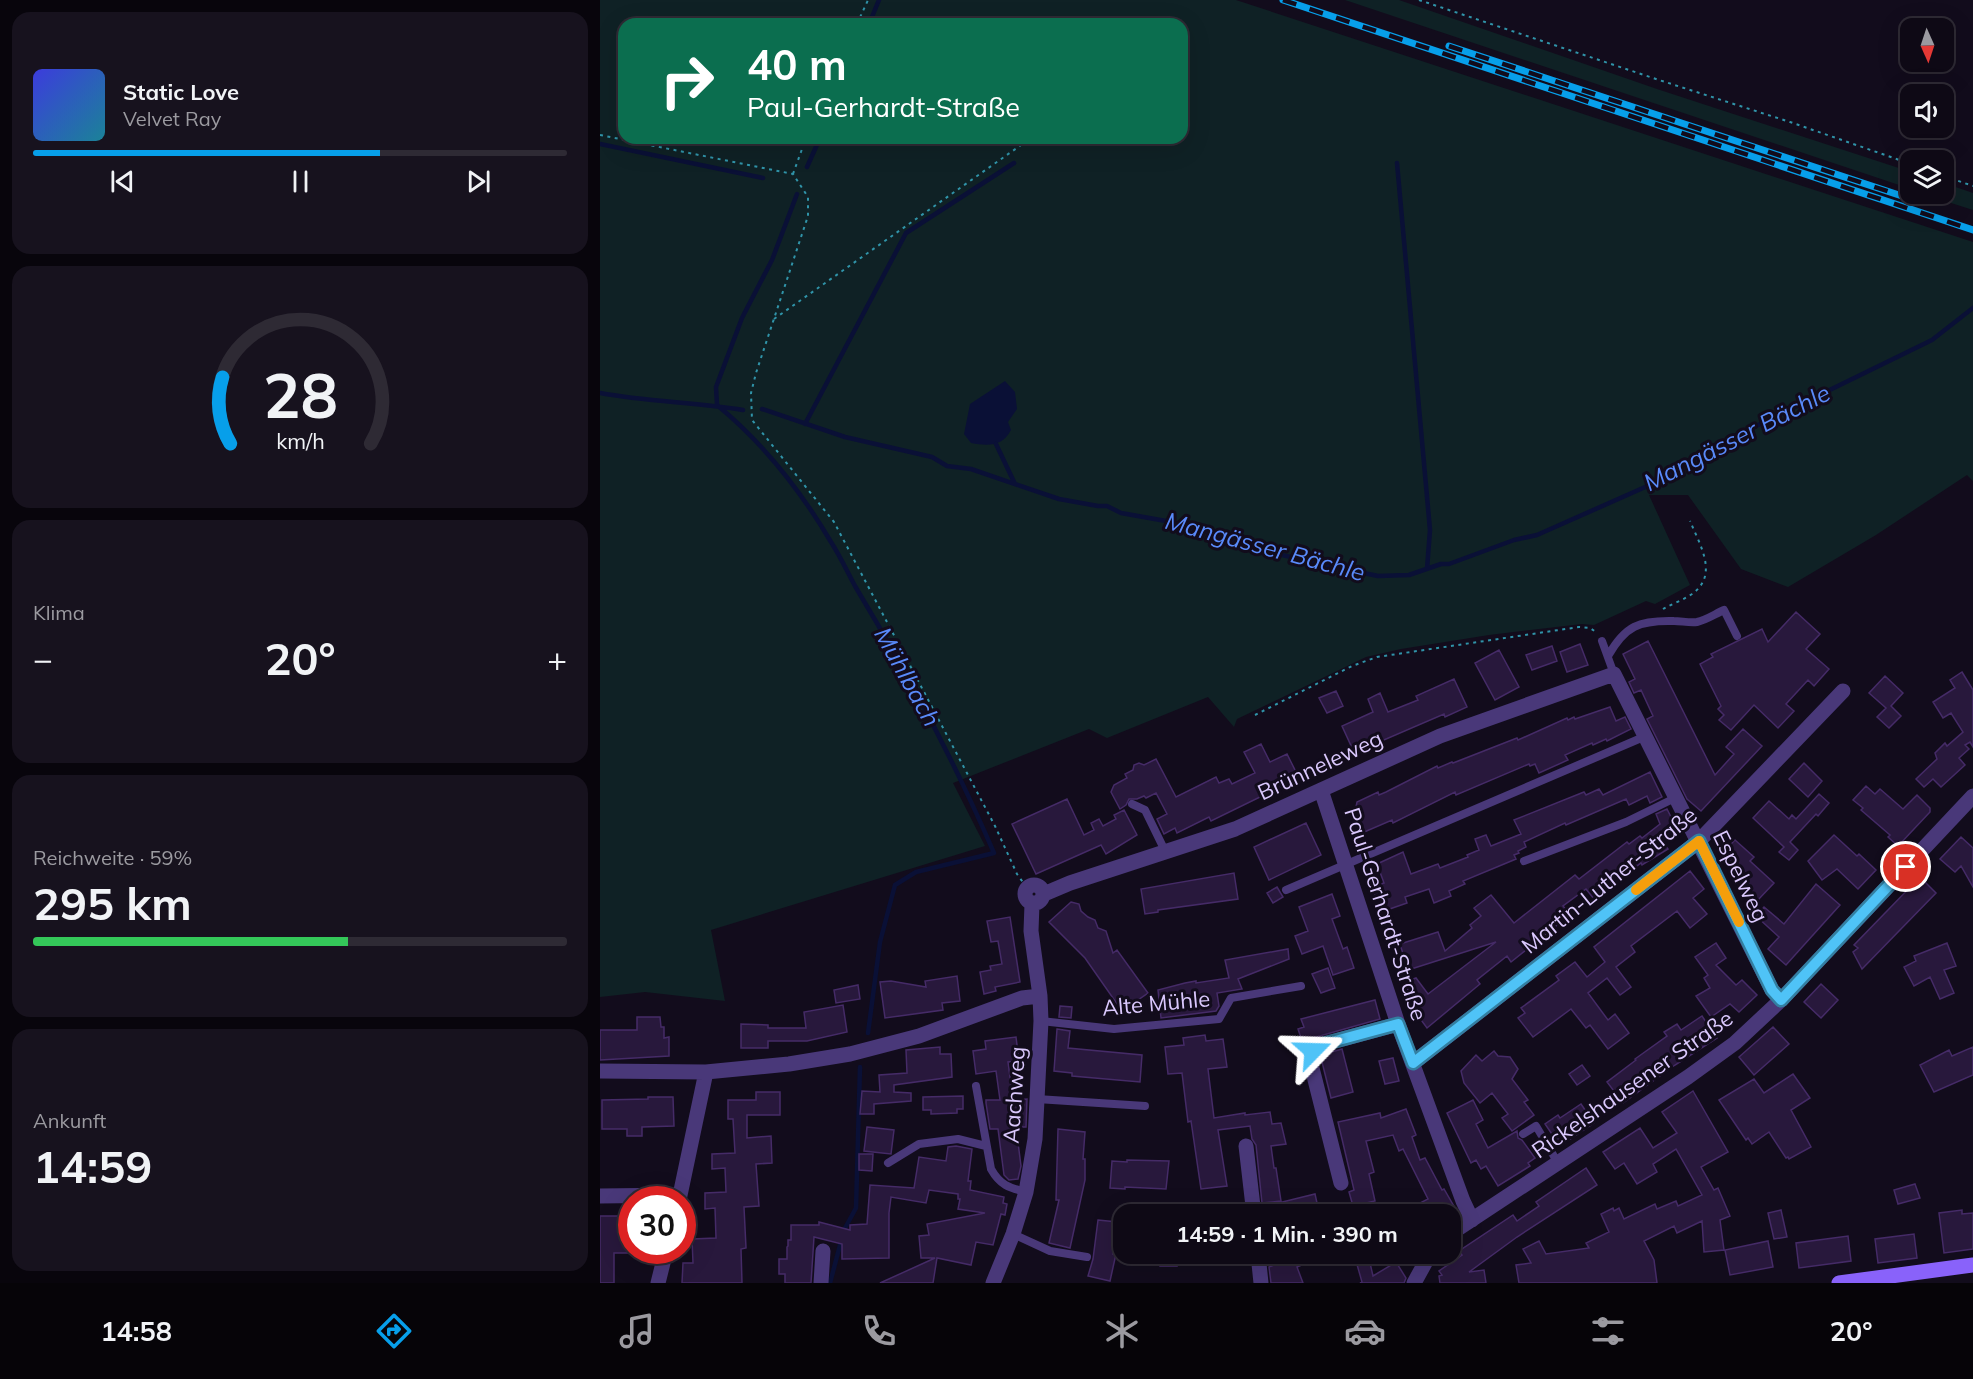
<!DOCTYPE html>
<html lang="de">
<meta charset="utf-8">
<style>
body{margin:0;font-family:Mulish,sans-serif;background:#17121e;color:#f1f3f6;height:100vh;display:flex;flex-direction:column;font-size:22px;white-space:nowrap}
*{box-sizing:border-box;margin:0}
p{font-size:20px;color:#9b9aa0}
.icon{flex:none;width:33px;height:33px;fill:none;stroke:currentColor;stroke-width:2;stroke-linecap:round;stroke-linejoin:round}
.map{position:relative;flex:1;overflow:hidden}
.panel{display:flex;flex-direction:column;gap:12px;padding:12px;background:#08050c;width:600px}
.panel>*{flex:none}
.top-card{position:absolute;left:18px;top:18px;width:570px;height:126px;border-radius:18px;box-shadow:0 6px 24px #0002,0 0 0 2px #2e2a34;background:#0b6e4f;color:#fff;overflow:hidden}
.needle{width:39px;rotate:177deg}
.tools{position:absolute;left:1300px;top:18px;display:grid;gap:12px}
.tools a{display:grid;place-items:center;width:54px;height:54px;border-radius:12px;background:#0e0915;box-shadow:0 6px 24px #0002,0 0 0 2px #2e2a34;font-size:30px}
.speed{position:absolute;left:18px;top:1186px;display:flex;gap:12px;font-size:30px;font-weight:700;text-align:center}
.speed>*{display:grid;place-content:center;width:78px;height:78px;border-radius:50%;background:#0e0915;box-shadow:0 6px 24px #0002,0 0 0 2px #2e2a34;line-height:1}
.speed .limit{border:9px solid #d22;background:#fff;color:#111}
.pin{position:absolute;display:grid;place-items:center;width:51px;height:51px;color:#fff;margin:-26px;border:3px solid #fff;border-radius:50%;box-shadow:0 2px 6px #0007}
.me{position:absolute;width:66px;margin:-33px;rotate:68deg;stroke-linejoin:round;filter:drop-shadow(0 0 4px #0008)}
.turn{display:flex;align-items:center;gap:21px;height:126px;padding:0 30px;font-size:27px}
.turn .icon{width:78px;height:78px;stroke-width:2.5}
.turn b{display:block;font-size:42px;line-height:51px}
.big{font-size:45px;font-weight:700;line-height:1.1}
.panel .widget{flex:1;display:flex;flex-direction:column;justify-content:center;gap:9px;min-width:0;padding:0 21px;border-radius:18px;background:#17121e}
.panel .dial{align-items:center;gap:0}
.dial svg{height:156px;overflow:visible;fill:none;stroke:#2e2a34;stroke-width:7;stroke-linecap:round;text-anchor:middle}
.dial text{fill:#f1f3f6;stroke:none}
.song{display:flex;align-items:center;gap:18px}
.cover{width:72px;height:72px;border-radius:9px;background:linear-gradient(135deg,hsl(240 70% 55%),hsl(190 70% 35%))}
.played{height:6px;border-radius:3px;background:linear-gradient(90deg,#079fea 65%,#2e2a34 65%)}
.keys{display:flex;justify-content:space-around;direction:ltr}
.heat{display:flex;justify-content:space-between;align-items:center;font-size:33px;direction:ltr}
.charge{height:9px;border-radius:4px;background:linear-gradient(90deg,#34c759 59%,#2e2a34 0)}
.trip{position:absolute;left:513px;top:1204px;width:348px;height:60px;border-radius:18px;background:#0e0915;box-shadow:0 6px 24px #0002,0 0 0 2px #2e2a34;font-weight:700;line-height:60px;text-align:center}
.dock{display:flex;height:96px;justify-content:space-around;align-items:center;background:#060408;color:#9b9aa0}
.dock .icon{width:42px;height:42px}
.dock .on{color:#079fea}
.dock b{font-size:27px;color:#f1f3f6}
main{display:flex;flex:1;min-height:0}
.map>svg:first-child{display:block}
</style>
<main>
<section class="panel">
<div class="widget">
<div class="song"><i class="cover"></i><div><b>Static Love</b><p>Velvet Ray</p></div></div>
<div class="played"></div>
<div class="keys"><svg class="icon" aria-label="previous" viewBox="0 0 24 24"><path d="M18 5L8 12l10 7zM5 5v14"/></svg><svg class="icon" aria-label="pause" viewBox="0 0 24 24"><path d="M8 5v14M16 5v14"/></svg><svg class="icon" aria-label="next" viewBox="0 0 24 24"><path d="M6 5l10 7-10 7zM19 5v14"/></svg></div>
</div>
<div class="widget dial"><svg viewBox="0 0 100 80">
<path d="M14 69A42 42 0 1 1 86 69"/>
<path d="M14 69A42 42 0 0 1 10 35" stroke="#079fea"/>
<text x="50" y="56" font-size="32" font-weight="700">28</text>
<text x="50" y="72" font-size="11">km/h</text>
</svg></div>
<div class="widget"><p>Klima</p>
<div class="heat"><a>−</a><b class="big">20°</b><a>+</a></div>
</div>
<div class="widget"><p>Reichweite · 59%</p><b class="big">295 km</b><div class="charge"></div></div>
<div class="widget"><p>Ankunft</p><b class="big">14:59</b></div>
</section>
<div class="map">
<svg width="1373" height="1283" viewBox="0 0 1373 1283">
<rect width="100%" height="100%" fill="#120c1c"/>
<path fill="#0f2125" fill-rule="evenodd" d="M0 0H636L1373 242V481L1367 475 1276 535 1188 587 1141 569 1088 495H1049L1090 585 1055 604 1046 601 994 625 982 624 889 635 801 649 766 657 637 719 634 727 608 697 507 738 489 729 353 783 385 846 111 930 125 1001 45 992 0 997ZM24 24H582V138H24Z
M745 0H799L1057 89 1311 172V189Z
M1344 183 1373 193V210L1323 194H1344Z"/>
<path fill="#0a1036" d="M405 381 415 392 417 409 408 422 411 430C402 447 388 446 371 443L364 434 370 404Z"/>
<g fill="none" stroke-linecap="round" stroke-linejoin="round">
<path stroke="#0a1036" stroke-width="4.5" d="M269 24 279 0
M0 144 163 178
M797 163 830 530 827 569
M207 167 220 138
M0 393C48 402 96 402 143 410
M117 405C163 443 201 491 231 542 240 556 247 571 255 586 307 672 354 760 394 853L316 872 295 885 280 942 268 1033
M117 405 116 387 142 318 172 260 197 194
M162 409 245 437 332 457 347 466 371 469 459 499 498 506H507L521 513 566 521 615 534 647 547 730 566 778 576 809 575 841 564H849L914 540 937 535 1052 484 1148 430 1332 340 1373 308
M205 424 306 233 414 163
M396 444 415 484
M230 1283 244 1230 256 1208 260 1067"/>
</g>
<path fill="#28183c" stroke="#452b67" stroke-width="1.5" d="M1196 612 1220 634 1206 649 1229 669 1214 686 1208 680 1186 704 1194 711 1178 728 1154 705 1131 730 1119 720 1124 715 1118 709 1121 706 1100 664 1113 657 1111 654 1162 629 1168 642Z
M1048 641 1115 775 1134 754 1126 747 1143 729 1162 746 1101 811 1087 799 1047 719 1053 716 1041 690 1034 693 1029 682 1035 679 1023 654Z
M980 644 988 665 967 672 960 652Z
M952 646 957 661 932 670 926 655Z
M899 650 919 687 895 700 875 663Z
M1362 672 1373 690V747L1370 742 1365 745 1369 749 1359 758 1365 765 1341 787 1333 779 1324 787 1316 779 1337 759 1335 753 1345 743 1347 746 1363 732 1351 713 1343 718 1333 702 1355 688 1350 680Z
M1285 676 1303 693 1291 706 1301 716 1289 728 1277 717 1286 708 1269 693Z
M854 679 867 707 845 717 844 714 763 749 762 746 753 750 742 726 773 712 768 699 780 693 788 712 818 700 816 696Z
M736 691 743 706 727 713 719 698Z
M1010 707 1016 721 1025 717 1031 729 1007 741 1006 739 993 745 992 743 965 755 968 760 939 773 935 764 930 766 929 764 856 795 855 792 793 823 792 820 762 833 752 809 756 807 757 802 778 792 779 795 786 792 837 766 838 768 852 762 853 763 917 738 918 740 967 718 968 720 974 717 975 719Z
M661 744 670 762 687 754 699 778 611 821 609 817 577 833 575 828 564 834 557 819 567 814 556 793 546 798 544 796 537 799H529L526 805 520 809 511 792 514 785 527 778 525 774 533 770 534 765 539 763 544 765 556 759 576 797 616 777 619 783 629 779 632 784 655 773 644 752Z
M1204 763 1222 781 1208 797 1189 779Z
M1050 772 1062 797 1050 803 1047 796 1029 805 1026 799 966 825 965 823 924 842 926 847 918 851 919 853 914 855 916 859 863 881 865 884 849 891 851 896 834 903 829 889 805 897 807 903 781 912 773 889 782 886 781 884 784 883 777 864 803 852 811 874 838 864 840 868 868 857 867 855 879 850 875 839 886 835 891 846 921 834 914 820 984 792 986 795 999 789 1003 795Z
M1266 786 1275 794 1280 789 1303 809 1317 795 1330 808V812L1298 846 1288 837 1290 835 1261 810 1263 808 1253 800Z
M1219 794 1229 803 1218 816 1216 814 1190 842 1198 850 1189 860 1179 852 1184 847 1153 818 1169 801 1189 819 1192 815 1196 819Z
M467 799 484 835 494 830 491 823 499 819 503 826 516 819 514 815 524 810 537 835 506 854 501 845 436 874 412 824Z
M1067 809 1077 829 1059 837 1068 849 1042 865 1041 863 994 899 986 889 963 906 970 915 911 962 907 956 877 980 880 984 827 1028 816 1013 805 982 816 978 828 994 896 942 808 970 800 944 838 932 845 951 872 928 870 925 881 916 874 908 891 895 914 923 975 875 979 879 1027 842 1029 844 1040 836 1042 838 1060 824 1056 814Z
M706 823 721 855 669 880 654 847Z
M1234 835 1257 856 1259 854 1276 870 1258 889 1237 869 1222 880 1208 861Z
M1361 837 1373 848V887L1361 866 1355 872 1340 859Z
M1135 840 1154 857 1150 861 1174 883 1157 901 1143 888 1145 885 1138 879 1143 874 1121 854Z
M1090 871 1104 889 1093 898 1107 914 1090 928 1077 911 1031 946 1035 952 1016 967 1031 987 1020 995 1007 978 988 993 1008 1020 1015 1014 1029 1033 1008 1049 990 1025 986 1028 971 1009 933 1037 918 1018 925 1013 921 1008 959 980 956 976 975 962 987 977 1005 962 994 947Z
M634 873 638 899 558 910V912L545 914 541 889Z
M1320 877 1336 893 1262 969 1253 952 1258 948 1254 945Z
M1216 884 1240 905 1186 965 1168 949 1179 937 1156 916 1164 907 1184 924Z
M677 887 683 897 673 903 667 893Z
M732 894 740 916 732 919 743 949 747 947 754 968 733 975 723 946 702 954 695 936 708 931 699 907Z
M471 902 479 904 481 911 488 917 495 920 498 928 506 931 513 953 517 950 548 993 522 1011 485 958 449 922Z
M410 917 420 982 395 987 396 991 384 994 380 972 391 970 390 966 402 964 398 941 391 942 387 921Z
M1116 943 1126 958 1116 965 1136 985 1142 980 1157 995 1139 1012 1130 1004 1111 1017 1096 996 1110 988 1104 978 1108 975 1095 957Z
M1347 943 1356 966 1344 970 1354 993 1340 999 1330 977 1314 986 1304 967 1316 961 1314 956Z
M688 949 689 959 638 979 642 989 617 993 619 1006 616 1011 561 1018 558 990 585 983 596 981V983L629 978 625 960Z
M728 968 735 988 721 993 712 974Z
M357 976 360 1001 342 1003 343 1010 285 1018 280 982 291 981 326 987 325 981Z
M1221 984 1238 1000 1221 1018 1204 1002Z
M258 985 260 999 236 1003 234 990Z
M775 1000 780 1019 702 1041 698 1029 704 1027 701 1019Z
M243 1005 247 1032 207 1041H168V1048H141V1024L168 1025V1028H206L204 1012Z
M460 1006 472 1007 471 1018 459 1017Z
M1102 1016 1117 1038 1075 1065 1023 1103 1007 1082 1036 1060 1035 1059 1067 1036 1064 1032 1077 1024 1081 1030Z
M37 1017H60L61 1027H64V1038L69 1037V1056L0 1060V1030H37Z
M1173 1027 1189 1044 1154 1075 1139 1057Z
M457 1029 470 1031 468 1048 542 1055 540 1082 472 1076V1073L454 1071Z
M605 1035 606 1041 623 1039 627 1067 608 1069 614 1118 645 1113V1115L670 1112 672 1124 681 1123 686 1144 671 1146 674 1168H676L681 1201 662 1203 656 1145 652 1139 650 1126 618 1130 627 1186 601 1189 591 1121 588 1122 582 1073 568 1074 565 1047 584 1045 583 1038Z
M416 1037 419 1061 408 1062 413 1100 427 1099 426 1127H416L421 1166 418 1179 409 1180 404 1175 398 1129H390L386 1103V1100H400L396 1071 376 1074 373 1051 386 1049 385 1041Z
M340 1047V1054H351L352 1077 294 1085V1092L311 1093V1101L274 1104V1114H260L262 1091 280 1092 279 1075 307 1073 306 1050Z
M1373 1047V1075L1334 1092 1320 1065 1349 1050 1352 1056Z
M742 1049 753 1092 731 1098 721 1058 728 1053Z
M894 1051 898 1056 910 1057 918 1069 912 1079 928 1100 924 1102 934 1115 912 1131 902 1118 908 1114 892 1093 880 1103 864 1083 861 1071 876 1055 882 1061Z
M793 1058 799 1081 785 1084 779 1061Z
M982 1065 990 1076 977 1085 969 1074Z
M1193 1074 1210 1098 1191 1110 1211 1147 1189 1159 1188 1157 1186 1158 1169 1132 1152 1144 1148 1138 1146 1140 1119 1100 1154 1079 1164 1093Z
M1093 1091 1128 1152 1101 1167 1114 1190 1118 1188 1130 1216 1120 1220 1124 1250 1104 1252 1102 1221 1077 1233 1074 1226 1044 1241 1054 1260 1057 1283H919L916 1265 931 1263 923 1249 939 1241 946 1254 989 1248 986 1243 1009 1232 1001 1214 1013 1208 1014 1211 1019 1208 1024 1219 1055 1204 1057 1209 1076 1201 1078 1206 1102 1195 1076 1149 1053 1164 1057 1172 1037 1184 1024 1163 1015 1169 1003 1152 1040 1128 1053 1148 1077 1133 1062 1112Z
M156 1092H180V1115H147V1138L171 1136 172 1163 156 1164 159 1206 144 1207 146 1248 141 1249 142 1283H82L83 1263H93L92 1239 116 1238 115 1208 105 1209V1193L126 1192 125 1168 112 1169V1154L135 1153 133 1119H128V1100H156Z
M363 1096V1109H357V1113L331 1114V1110H323V1097Z
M48 1097H73L74 1126 42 1127V1136H27V1129H2V1100L48 1099Z
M873 1100 883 1120 876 1124 888 1148 917 1131 918 1138 922 1140 935 1158 928 1163 930 1166 898 1186 886 1166 881 1169 876 1160 871 1163 847 1113Z
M981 1104 994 1123 960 1146 945 1124 958 1115 960 1118Z
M806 1109 816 1135 812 1137 820 1160 825 1158 842 1190 844 1189 859 1215H827L820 1203 828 1199 803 1149 799 1151 793 1135 766 1141 774 1172 769 1174 775 1201 753 1206 749 1192 754 1190 738 1122 780 1113 781 1118Z
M267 1127 294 1130 291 1154 264 1151Z
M458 1129 485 1132 483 1159H485V1180L470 1248 449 1243 459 1200H456Z
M356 1146 372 1149 368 1181H371L370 1190 404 1197 403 1203 407 1204 405 1215 401 1214 393 1245 376 1242 371 1265 337 1258 333 1283H280L335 1258H321L319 1236 329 1235 327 1224 385 1213 358 1209 360 1199H358V1194L329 1190 326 1203 291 1197 289 1213V1258L242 1259V1244L214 1237 211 1283H185V1274H179V1259H187V1247L188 1246V1240H191V1225H219V1222L250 1230V1225L267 1224 270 1185 314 1188 319 1157 346 1161 348 1147Z
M259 1154H273L272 1171 259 1170Z
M527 1160 569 1161 566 1189 525 1187V1189L510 1188 512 1161 527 1162Z
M986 1168 997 1185 917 1237 869 1272 884 1270 886 1283H840L839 1276 842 1275 839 1271 862 1255 859 1251 913 1215 917 1221 939 1206 936 1202Z
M1315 1184 1320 1198 1298 1204 1294 1190Z
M715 1194 719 1212 708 1215H706L705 1211 692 1215H677L674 1204Z
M1181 1210 1187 1237 1174 1239 1168 1213Z
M1362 1210V1214L1373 1213V1249L1344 1253 1339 1213Z
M0 1216H18V1220H32V1253H14V1283H0Z
M498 1220 517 1222 513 1254H516L510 1281 488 1276 493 1259Z
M1314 1234 1317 1258 1278 1263 1275 1239Z
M1248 1236 1251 1261 1199 1268 1196 1243Z
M1168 1241 1173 1267 1130 1275 1125 1250Z
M560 1254H576L577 1266H560Z
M671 1254H727L697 1267 703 1283H671L669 1267 674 1265Z
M754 1254H768L773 1276 796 1262 806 1278 804 1283H760L762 1282Z"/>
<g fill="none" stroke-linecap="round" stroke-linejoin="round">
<path stroke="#3094a9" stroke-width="2" stroke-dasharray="3 4.5" stroke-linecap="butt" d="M819 0 1059 80 1190 122 1311 164
M257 24 268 0
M0 135 193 174 208 197V216L156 373 151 393 152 420 234 522 395 826 417 874 427 888
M193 174 206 138
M1344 176 1373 186
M174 319 431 138
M1063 609C1072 604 1083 600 1092 594 1119 575 1100 545 1090 521
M655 715 752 666 777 657 979 627 990 628 996 632"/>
<path stroke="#493879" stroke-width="8" d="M1002 641 1014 674
M1008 656C1025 626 1039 620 1074 621 1081 621 1090 623 1097 622 1106 620 1115 614 1124 610L1137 636
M532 804 545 810 566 853
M924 861 1026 822 1077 797
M686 890 1046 736
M441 1021 514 1029 619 1019 631 998 701 986
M376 1086 391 1169C400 1185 409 1188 426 1192
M437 1099 545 1106
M923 1134 936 1126 958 1163
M288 1163 319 1144 358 1139 386 1146
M413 1234 450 1251 487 1257"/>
<path stroke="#493879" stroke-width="15" d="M721 790 798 1024 863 1201 872 1220
M425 894a9 9 0 1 1 18 0a9 9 0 1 1-18 0Z
M444 894 470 883 635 829 840 736 1014 674 1172 990 1181 1000
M813 1063 1099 841 1243 691
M0 1071 106 1072 189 1064 250 1054 319 1036 422 998 440 996
M646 1146 654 1215
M741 1183 710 1060C711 1051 716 1048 724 1044L798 1024
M0 1196 80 1195
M79 1200 106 1072
M850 1234 1088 1077 1135 1043 1181 1000 1373 796
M658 1254 661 1283
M58 1283 66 1251
M221 1283 223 1251
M393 1283 413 1234 426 1192 435 1139 441 1021 440 996 431 931 432 904
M814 1283 830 1254"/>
<path stroke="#8962fa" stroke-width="15" d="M1239 1283 1373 1265"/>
<defs>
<path id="rail" d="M683 0 1373 230
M849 46 1308 198"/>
</defs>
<use href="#rail" stroke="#079fea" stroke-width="7"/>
<use href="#rail" stroke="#120c1c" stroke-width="4.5" stroke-dasharray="14" stroke-linecap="butt"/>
</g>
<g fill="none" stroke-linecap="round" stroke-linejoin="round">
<defs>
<path id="route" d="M713 1051 724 1044 798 1024 813 1063 1099 841 1172 990 1181 1000 1306 867"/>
</defs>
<use href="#route" stroke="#337fa1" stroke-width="15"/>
<use href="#route" stroke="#4fc3f7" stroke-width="10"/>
<path stroke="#f59e0b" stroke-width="10" d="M1036 890 1099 841 1139 922"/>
</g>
<g text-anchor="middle" stroke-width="6" stroke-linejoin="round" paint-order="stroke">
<g font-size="22" fill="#dac8fd" stroke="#120c1c">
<text transform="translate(720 765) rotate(-25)" y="8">Brünneleweg</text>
<text transform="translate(1141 876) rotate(64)" y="8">Espelweg</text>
<text transform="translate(1009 880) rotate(-39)" y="8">Martin-Luther-Straße</text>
<text transform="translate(786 914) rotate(72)" y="8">Paul-Gerhardt-Straße</text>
<text transform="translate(556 1003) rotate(-5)" y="8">Alte Mühle</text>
<text transform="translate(1032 1084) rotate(-35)" y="8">Rickelshausener Straße</text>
<text transform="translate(414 1095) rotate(-86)" y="8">Aachweg</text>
</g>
<g font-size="24" font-style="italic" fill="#598afa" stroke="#120c1c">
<text transform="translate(1137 438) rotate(-27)" y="8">Mangässer Bächle</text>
<text transform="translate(665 547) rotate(15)" y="8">Mangässer Bächle</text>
<text transform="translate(307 677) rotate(61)" y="8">Mühlbach</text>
</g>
</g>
</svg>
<div class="tools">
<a><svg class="needle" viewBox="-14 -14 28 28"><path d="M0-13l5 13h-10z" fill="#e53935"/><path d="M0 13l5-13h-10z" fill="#9b9aa0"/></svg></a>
<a><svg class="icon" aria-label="sound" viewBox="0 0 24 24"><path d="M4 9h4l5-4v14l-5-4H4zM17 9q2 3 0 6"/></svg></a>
<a><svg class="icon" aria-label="layers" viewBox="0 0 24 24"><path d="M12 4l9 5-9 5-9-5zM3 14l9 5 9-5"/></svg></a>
</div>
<div class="speed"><div class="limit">30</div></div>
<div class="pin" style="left:1306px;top:867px;background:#d93025"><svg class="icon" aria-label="arrive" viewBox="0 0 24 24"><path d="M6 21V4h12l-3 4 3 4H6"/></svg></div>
<svg class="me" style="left:713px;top:1051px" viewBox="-20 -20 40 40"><path d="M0-17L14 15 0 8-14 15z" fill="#4fc3f7" stroke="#fff" stroke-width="4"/></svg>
<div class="trip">14:59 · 1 Min. · 390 m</div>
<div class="top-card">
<div class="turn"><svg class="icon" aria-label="right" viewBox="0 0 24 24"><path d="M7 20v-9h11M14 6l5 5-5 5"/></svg><div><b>40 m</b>Paul-Gerhardt-Straße</div></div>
</div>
</div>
</main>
<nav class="dock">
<b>14:58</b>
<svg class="icon on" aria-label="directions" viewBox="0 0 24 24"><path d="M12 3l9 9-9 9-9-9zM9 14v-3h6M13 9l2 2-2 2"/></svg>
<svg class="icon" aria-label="music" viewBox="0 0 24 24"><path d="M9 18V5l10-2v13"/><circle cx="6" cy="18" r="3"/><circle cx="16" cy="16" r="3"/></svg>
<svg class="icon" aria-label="phone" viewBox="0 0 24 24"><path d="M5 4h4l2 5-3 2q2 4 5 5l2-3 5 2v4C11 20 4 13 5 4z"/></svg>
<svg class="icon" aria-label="climate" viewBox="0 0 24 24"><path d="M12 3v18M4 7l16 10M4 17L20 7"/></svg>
<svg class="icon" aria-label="car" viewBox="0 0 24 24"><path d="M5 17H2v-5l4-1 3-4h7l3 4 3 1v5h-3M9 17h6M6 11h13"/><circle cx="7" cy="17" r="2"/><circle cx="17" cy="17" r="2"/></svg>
<svg class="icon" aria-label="filters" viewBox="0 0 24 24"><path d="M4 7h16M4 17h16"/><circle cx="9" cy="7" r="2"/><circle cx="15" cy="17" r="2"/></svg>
<b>20°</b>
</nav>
